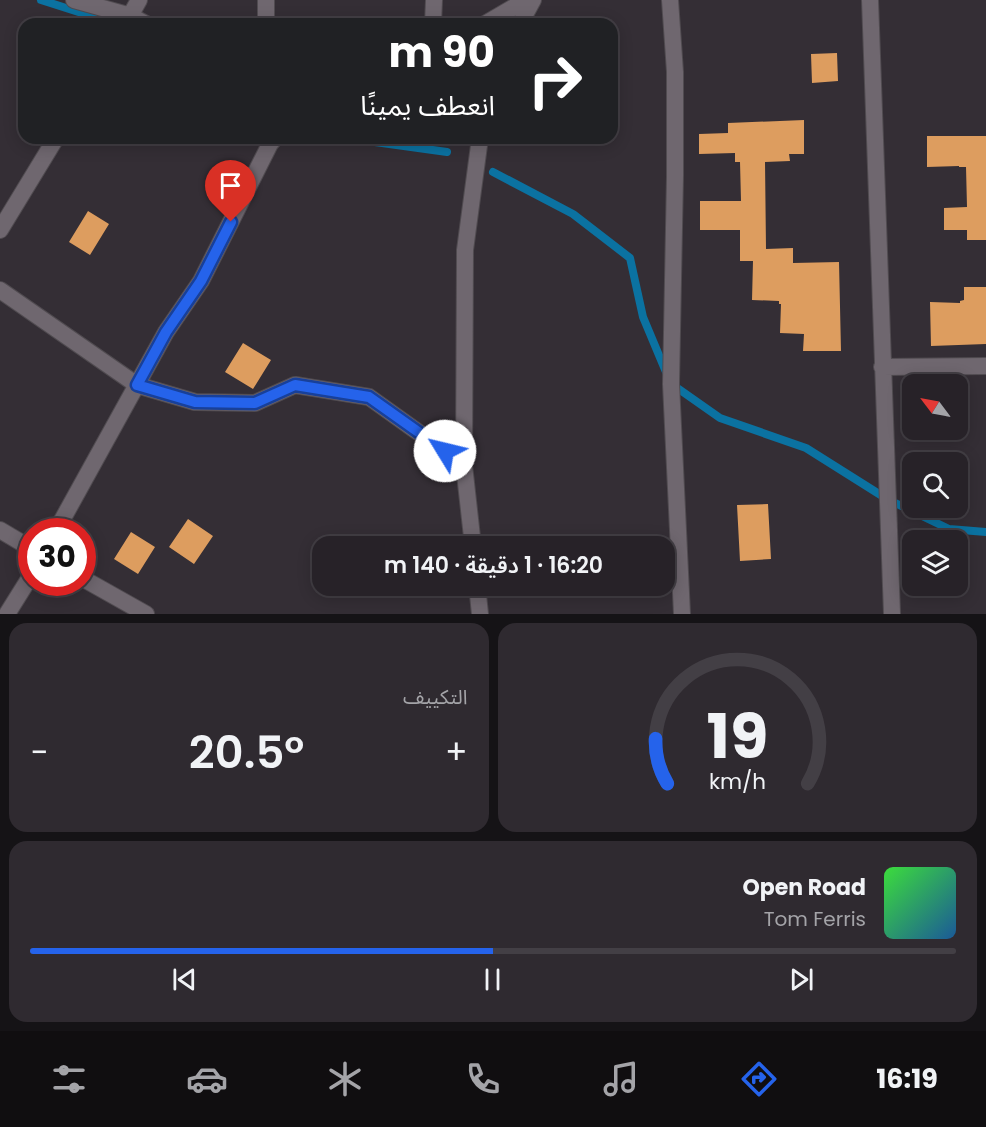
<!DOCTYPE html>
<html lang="ar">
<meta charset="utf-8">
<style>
body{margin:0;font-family:Poppins,"Noto Sans Arabic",sans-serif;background:#2f2a30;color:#f1f3f6;direction:rtl;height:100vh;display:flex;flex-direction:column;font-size:22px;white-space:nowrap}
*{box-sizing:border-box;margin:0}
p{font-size:20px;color:#a4a4a8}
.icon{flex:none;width:33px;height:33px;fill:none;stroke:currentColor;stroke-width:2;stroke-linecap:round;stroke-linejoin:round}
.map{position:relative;height:614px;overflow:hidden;direction:ltr}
.panel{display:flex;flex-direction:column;gap:9px;padding:9px;background:#151316;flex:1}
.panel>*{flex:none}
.banner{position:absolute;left:18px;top:18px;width:600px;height:126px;border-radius:18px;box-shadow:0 3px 15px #0003,0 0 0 2px #433f45;direction:rtl;background:#202124;color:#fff;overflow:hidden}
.needle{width:39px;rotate:302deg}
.buttons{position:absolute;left:902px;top:374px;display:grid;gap:12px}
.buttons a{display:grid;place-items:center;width:66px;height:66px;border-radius:12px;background:#272228;box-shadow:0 3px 15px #0003,0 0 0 2px #433f45;font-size:30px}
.speed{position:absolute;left:18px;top:518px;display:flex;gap:12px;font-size:30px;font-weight:700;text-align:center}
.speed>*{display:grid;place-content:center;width:78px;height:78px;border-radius:50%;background:#272228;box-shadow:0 3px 15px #0003,0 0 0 2px #433f45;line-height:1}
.speed .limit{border:9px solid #d22;background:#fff;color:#111}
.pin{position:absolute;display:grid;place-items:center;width:51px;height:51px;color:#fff;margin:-62px -26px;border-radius:50% 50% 50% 0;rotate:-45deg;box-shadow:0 0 6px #0007}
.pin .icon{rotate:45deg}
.me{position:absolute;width:66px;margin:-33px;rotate:306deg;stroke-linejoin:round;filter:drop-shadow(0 0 4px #0008)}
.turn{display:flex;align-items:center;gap:21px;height:126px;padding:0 24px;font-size:27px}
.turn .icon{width:78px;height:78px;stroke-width:2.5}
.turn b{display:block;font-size:42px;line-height:51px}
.big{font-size:45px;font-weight:600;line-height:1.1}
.panel .widget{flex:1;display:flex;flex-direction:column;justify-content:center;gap:9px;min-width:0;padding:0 21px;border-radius:18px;background:#2f2a30}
.panel .dial{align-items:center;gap:0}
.dial svg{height:156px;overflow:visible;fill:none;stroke:#433f45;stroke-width:7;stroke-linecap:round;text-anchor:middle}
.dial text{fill:#f1f3f6;stroke:none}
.song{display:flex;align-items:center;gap:18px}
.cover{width:72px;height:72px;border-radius:9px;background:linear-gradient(135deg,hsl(120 70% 55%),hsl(210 70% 35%))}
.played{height:6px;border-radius:3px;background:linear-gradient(90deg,#2563eb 50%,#433f45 50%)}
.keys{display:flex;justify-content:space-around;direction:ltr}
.heat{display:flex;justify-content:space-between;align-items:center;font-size:33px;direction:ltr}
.panel .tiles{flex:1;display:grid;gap:9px;grid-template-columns:1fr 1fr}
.widget:last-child{grid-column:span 2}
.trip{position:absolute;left:312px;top:536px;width:363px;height:60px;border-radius:18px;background:#272228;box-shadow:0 3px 15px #0003,0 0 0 2px #433f45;font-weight:600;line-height:60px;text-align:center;direction:rtl}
.tabs{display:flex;height:96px;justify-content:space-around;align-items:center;background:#100e10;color:#a4a4a8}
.tabs .icon{width:42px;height:42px}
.tabs .active{color:#2563eb}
.tabs b{font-size:27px;color:#f1f3f6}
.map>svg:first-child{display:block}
</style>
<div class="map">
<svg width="986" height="614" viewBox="0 0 986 614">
<rect width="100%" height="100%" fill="#342e35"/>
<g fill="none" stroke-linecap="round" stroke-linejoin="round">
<path stroke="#0b72a1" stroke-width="8" d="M41 0 116 24
M346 138 447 152
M493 172 573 214 630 258 643 317 666 372
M673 385 720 418 806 448 887 499 949 529 986 532"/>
</g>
<path fill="#dd9d5f" d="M837 53 838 81 812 83 811 54Z
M804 120V154H789L790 161 765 162 766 249 793 248V263L839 262 841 351H803L804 334 780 333 781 304H779V301L752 300 753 261H740V230H700V201H741L740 162H735V153L699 154V134L728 133V123Z
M927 136H986V240H967V230H944V208L967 207 966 167H959V166L927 167Z
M88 211 109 224 90 255 69 242Z
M964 287H986V344L931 346 930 302 960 303V301L964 300Z
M243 343 271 360 253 389 225 372Z
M768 504 771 559 740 561 737 505Z
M188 519 213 536 194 564 169 547Z
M131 532 155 547 138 574 114 559Z"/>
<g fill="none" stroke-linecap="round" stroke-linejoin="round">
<defs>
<path id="minor" d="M74 0 131 16 146 24
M670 0 675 72V176L671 384 682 614
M870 0 892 614
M126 23 139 0
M266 24V0
M433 24 434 0
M485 24 526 0
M520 24 533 0
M0 230 56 138
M0 290 137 385 195 402 255 403 295 385 369 397 464 465
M882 367 986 366
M0 530 32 549
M56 531 166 332 201 281 270 144 275 138
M473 546 464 465 465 250 480 138
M82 578 146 614
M477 585 480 614
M7 614 32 574"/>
</defs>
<use href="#minor" stroke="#504b50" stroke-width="18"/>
<use href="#minor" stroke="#6f676f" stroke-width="16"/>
</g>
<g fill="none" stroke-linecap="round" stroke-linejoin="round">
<defs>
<path id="route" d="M231 222 201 281 166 332 137 385 195 402 255 403 295 385 369 397 445 451"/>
</defs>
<use href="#route" stroke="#184099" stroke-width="15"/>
<use href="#route" stroke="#2563eb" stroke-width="10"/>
</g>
</svg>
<div class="buttons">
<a><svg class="needle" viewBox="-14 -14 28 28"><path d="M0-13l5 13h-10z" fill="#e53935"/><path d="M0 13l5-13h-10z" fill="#a4a4a8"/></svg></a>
<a><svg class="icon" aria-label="search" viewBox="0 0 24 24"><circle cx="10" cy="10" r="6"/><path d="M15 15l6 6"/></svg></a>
<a><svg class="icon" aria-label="layers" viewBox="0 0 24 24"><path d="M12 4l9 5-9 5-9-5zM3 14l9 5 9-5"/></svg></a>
</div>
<div class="speed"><div class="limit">30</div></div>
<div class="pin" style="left:231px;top:222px;background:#d93025"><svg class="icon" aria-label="arrive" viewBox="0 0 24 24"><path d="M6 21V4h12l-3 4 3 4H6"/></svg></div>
<svg class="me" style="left:445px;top:451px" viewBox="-20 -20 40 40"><circle r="19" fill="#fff"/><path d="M0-13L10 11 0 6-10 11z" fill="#2563eb"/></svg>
<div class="trip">16:20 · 1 دقيقة · 140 m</div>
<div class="banner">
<div class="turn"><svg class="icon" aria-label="right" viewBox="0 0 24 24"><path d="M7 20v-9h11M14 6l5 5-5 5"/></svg><div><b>90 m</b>انعطف يمينًا</div></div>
</div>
</div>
<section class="panel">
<div class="tiles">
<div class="widget dial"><svg viewBox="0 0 100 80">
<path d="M14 69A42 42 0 1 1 86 69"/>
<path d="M14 69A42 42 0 0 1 8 46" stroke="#2563eb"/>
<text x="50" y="56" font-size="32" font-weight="700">19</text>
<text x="50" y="72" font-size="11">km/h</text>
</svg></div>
<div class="widget"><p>التكييف</p>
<div class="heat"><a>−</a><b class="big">20.5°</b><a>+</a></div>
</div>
<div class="widget">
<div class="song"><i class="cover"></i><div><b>Open Road</b><p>Tom Ferris</p></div></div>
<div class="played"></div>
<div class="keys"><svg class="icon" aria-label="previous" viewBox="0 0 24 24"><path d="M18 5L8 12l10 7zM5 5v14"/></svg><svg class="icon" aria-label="pause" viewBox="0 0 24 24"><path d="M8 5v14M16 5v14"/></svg><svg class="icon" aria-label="next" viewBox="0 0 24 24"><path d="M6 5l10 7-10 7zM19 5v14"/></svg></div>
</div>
</div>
</section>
<nav class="tabs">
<b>16:19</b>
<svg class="icon active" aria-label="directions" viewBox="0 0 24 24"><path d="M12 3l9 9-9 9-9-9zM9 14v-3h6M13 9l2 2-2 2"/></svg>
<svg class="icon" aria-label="music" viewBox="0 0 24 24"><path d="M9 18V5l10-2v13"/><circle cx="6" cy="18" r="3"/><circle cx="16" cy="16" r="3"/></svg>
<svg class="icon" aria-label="phone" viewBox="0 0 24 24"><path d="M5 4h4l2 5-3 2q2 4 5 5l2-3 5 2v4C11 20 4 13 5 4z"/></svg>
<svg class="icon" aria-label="climate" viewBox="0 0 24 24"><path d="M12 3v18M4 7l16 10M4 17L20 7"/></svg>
<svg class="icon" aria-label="car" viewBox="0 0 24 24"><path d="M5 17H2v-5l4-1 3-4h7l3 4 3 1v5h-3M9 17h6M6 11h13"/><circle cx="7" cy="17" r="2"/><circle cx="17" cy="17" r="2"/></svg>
<svg class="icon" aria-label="filters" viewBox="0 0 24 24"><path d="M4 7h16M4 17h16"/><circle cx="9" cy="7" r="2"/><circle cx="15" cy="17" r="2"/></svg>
</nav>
